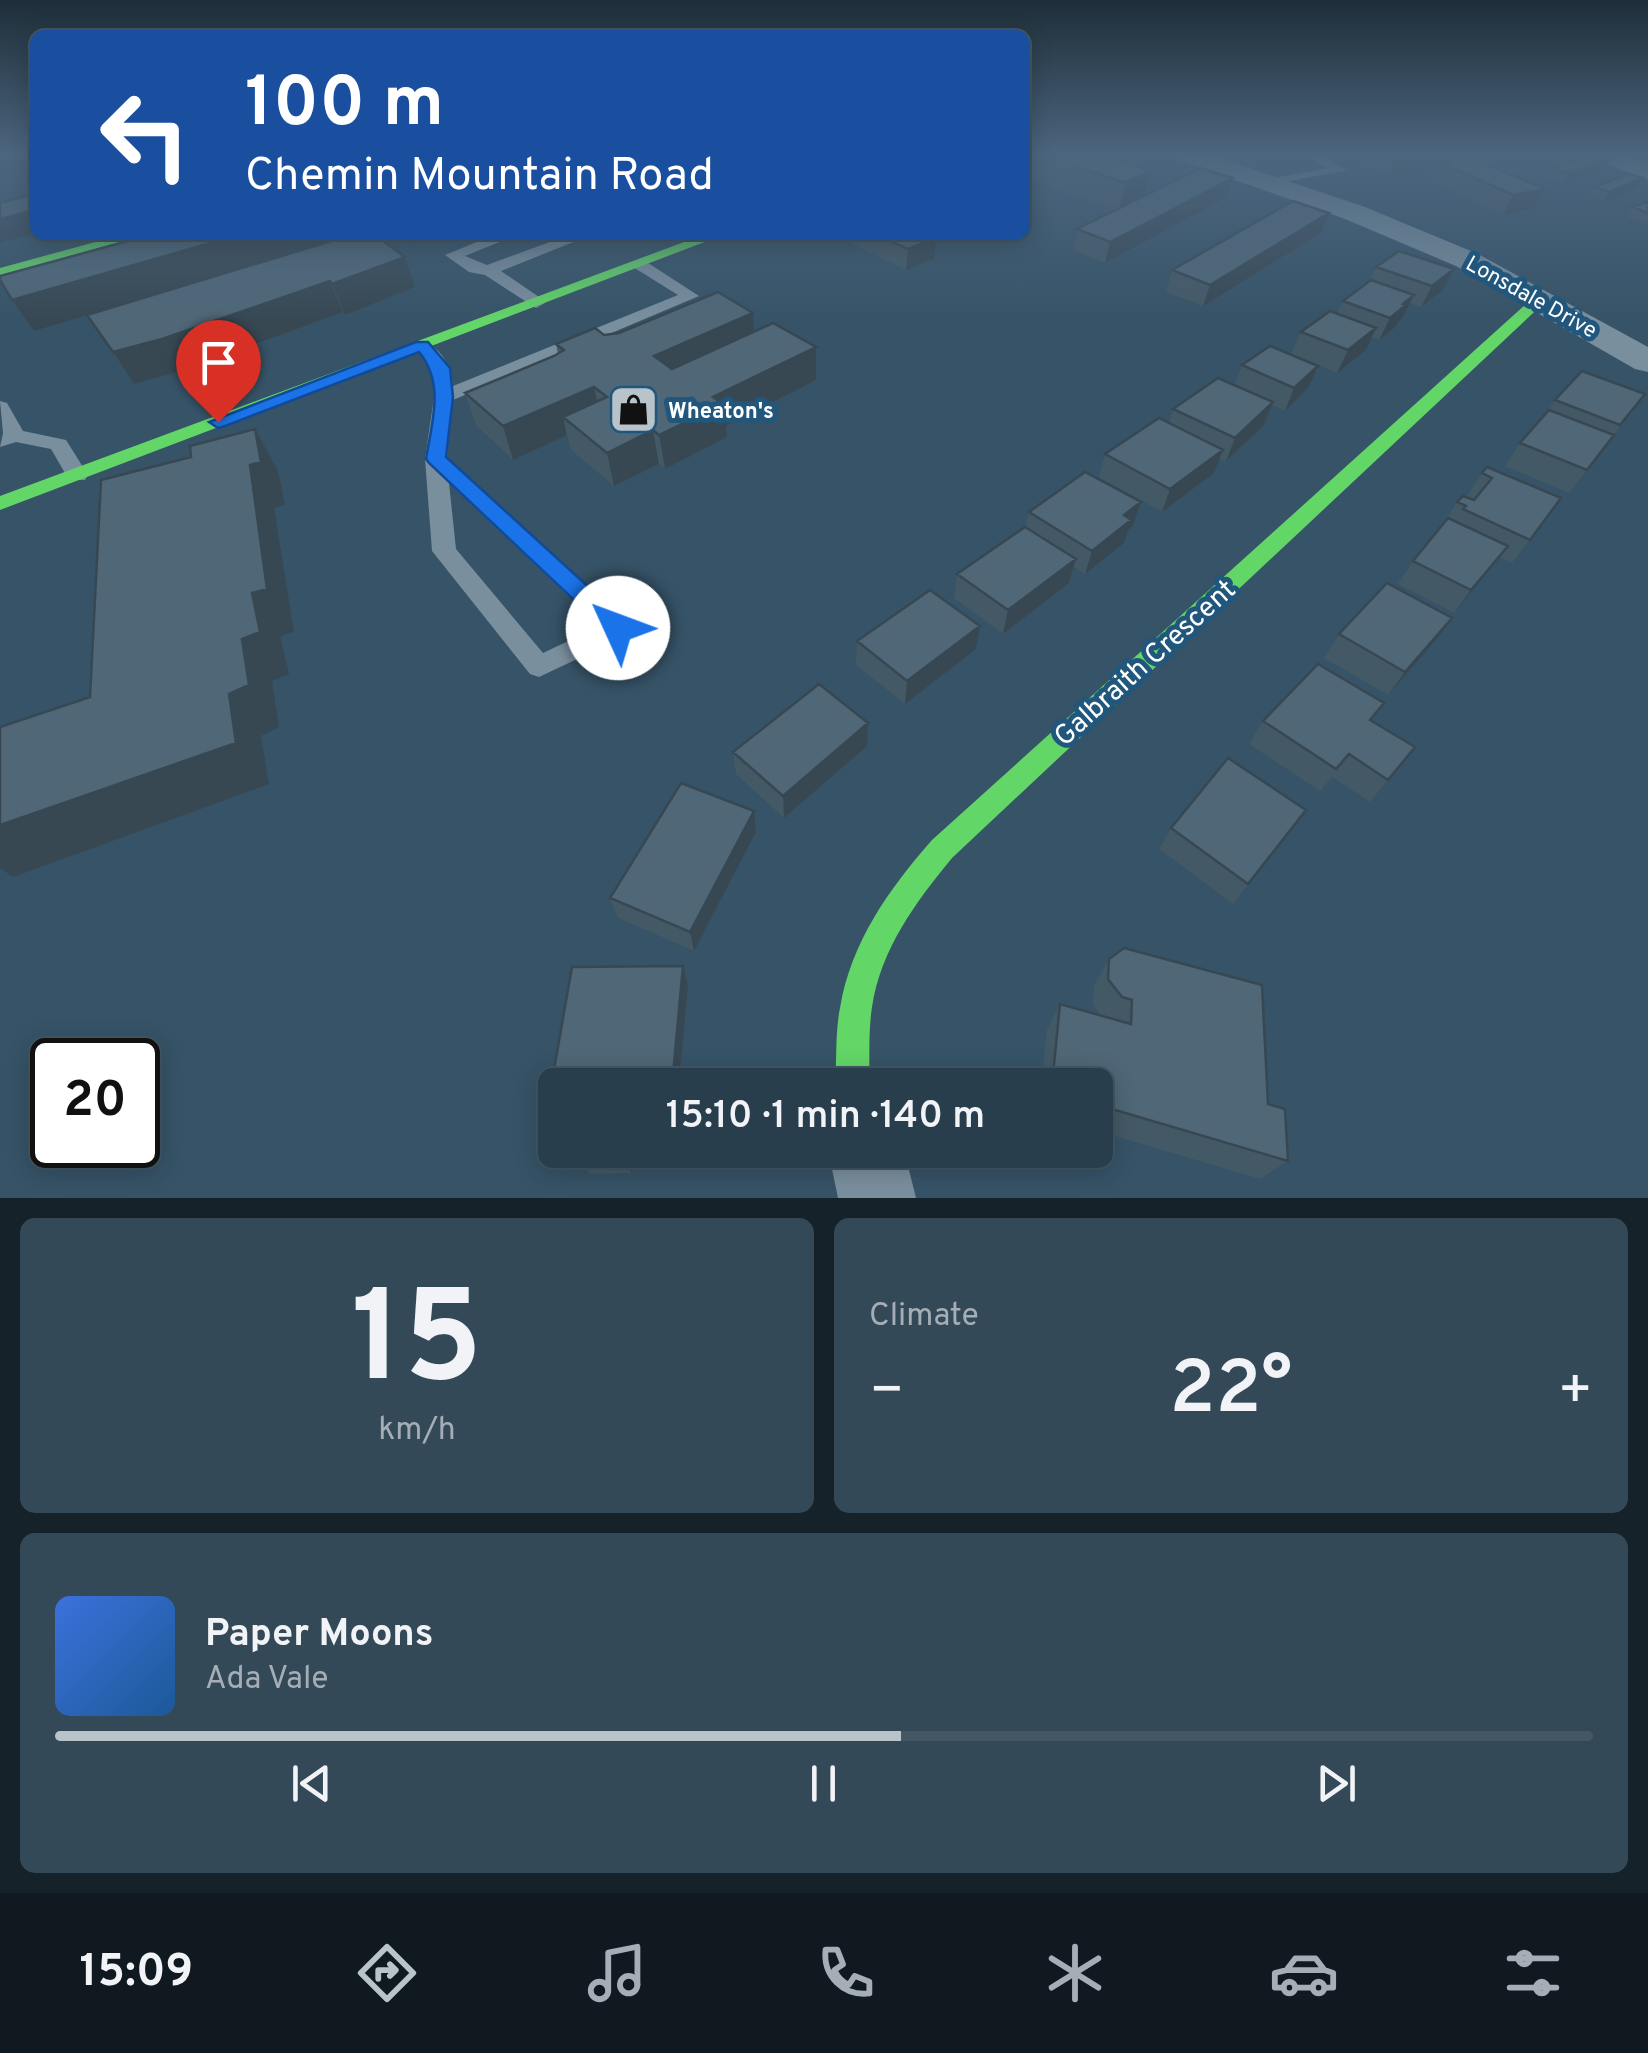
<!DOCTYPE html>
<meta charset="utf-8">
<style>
body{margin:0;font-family:Overpass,sans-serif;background:#344957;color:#f1f3f6;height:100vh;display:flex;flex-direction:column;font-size:38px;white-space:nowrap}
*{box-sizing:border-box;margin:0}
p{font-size:32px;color:#a5aeb6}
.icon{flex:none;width:55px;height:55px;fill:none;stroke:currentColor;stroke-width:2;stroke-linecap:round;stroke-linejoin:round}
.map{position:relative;height:1198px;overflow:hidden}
.side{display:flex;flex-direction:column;gap:20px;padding:20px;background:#16222a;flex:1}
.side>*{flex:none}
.hud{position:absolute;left:30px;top:30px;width:1000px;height:210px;border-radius:15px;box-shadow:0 5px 25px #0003,0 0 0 2px #445765;background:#1a4fa0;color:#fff;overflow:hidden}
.speed{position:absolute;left:30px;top:1038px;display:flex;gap:20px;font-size:50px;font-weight:700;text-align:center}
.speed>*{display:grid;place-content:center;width:130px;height:130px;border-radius:50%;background:#283e4d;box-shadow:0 5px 25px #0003,0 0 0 2px #445765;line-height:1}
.speed .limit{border:5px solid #111;border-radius:15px;background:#fff;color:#111}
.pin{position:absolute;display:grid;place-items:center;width:85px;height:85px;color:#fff;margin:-102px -42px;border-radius:50% 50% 50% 0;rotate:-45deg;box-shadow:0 0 10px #0007}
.pin .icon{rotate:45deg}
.me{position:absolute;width:110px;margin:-55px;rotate:313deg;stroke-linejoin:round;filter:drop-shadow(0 0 8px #0008)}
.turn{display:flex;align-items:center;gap:35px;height:210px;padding:0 50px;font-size:45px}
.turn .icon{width:130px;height:130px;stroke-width:2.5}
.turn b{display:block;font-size:70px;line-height:85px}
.big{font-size:75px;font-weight:600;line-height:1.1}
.side .widget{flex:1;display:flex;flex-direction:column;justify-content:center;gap:15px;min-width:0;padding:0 35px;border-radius:15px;background:#344957}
.side .dial{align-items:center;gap:0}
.dial b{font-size:130px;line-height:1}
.song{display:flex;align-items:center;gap:30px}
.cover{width:120px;height:120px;border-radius:15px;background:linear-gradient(135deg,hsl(220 70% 55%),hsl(210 70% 35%))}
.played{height:10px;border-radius:5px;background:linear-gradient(90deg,#b9c3ca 55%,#445765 55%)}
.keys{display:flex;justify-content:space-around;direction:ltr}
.heat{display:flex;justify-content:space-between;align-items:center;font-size:55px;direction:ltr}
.side .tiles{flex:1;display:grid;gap:20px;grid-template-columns:1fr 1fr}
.widget:last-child{grid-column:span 2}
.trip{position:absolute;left:538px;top:1068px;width:575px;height:100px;border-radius:15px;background:#283e4d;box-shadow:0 5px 25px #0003,0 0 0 2px #445765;font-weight:600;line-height:100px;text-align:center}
.dock{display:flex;height:160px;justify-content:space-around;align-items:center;background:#10191f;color:#a5aeb6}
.dock .icon{width:70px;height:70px}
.dock .current{color:#b9c3ca}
.dock b{font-size:45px;color:#f1f3f6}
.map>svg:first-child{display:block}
</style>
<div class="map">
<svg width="1648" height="1198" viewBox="0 0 1648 1198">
<rect width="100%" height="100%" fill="#365367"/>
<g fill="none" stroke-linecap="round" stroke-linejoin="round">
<path fill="#7a8f9e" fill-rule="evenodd" d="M1241 155 1204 164 1197 160 1213 155Z
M1306 155H1321L1347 170 1264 186V180L1327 168Z
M494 235H517L465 256 487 265 569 235H591L501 271 542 299 545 303 536 308 485 275 469 272 445 255Z
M633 261H645L699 296 453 400 447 457 632 628 628 635 539 677 530 674 432 551 425 459 434 397 433 369 413 346 422 341C442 348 451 366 453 386L678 295 633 267ZM449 483 600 626 543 653 456 549Z
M0 401 7 403 23 431 66 440 88 475 85 480H69L51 449 16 442 0 447 3 433Z"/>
<path fill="#7a8f9e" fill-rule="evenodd" d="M1176 155H1211L1365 207 1478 254 1648 347V372L1635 369 1456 266 1345 219 1179 160Z
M1595 155H1628L1648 163V180L1598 160Z
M828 1150H904L916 1198H838Z"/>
<path fill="#63d668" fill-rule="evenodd" d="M121 235H144L0 276V268Z
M703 235H723L0 510V496Z
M1535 296 1548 299 952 858C915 903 881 949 872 1007 868 1033 870 1059 869 1085H835C837 1059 835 1033 840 1008 851 942 889 889 932 840Z"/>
</g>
<path fill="#445966" d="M1025 155H1101L1151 171 1145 196 1227 197 1105 263 1073 250 1077 229 1116 210 1025 177Z
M1350 155H1437L1431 168 1392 175Z
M1611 158 1606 168 1563 183 1548 177 1553 168Z
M1439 162 1545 189 1534 208 1503 215 1430 181Z
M1594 187 1637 188 1603 202 1588 197Z
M1648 202V222L1644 224 1627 217 1633 207Z
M1321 233 1203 306 1166 292 1172 270Z
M834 235H929L936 238 934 259 906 270Z
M405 257 415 287 345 315 343 312 181 371 134 384 87 315Z
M1376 267 1443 290 1421 307 1410 303 1403 317 1399 321 1395 327 1379 340 1372 337 1366 350 1337 373 1291 354 1301 332 1337 313 1343 301 1370 281Z
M754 332 816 380 726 426 727 437 665 469 659 464 614 486 571 450 567 435 513 460 476 425 465 393 558 354 556 344 604 335Z
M1242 365 1308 388 1285 411 1272 405 1264 425 1226 461 1219 458 1214 473 1162 512 1099 477 1105 454 1169 423 1173 409 1234 385Z
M1645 394 1569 493 1505 466 1520 443 1546 414 1555 400Z
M1482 473 1561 498 1512 563 1499 557 1454 613 1398 584 1413 561 1442 525 1457 502 1467 496Z
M1141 502 1133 526 1128 530 1124 543 1085 574 1074 567 1069 583 1003 634 954 598 957 574 1025 528 1029 512Z
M980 626 976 649 905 704 856 665 857 641Z
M1339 634 1435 641 1388 695 1324 658Z
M1263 721 1415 747 1370 802 1332 777 1320 791 1249 744Z
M867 746 784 818 736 774 733 752Z
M1306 810 1233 904 1159 849 1171 828Z
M756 832 694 951 618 918 610 898Z
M1109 959 1268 1104 1288 1161 1260 1179 1095 1130V1085H1041L1047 1030 1060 1004 1100 1015 1093 1005 1094 986Z
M683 966 688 985 679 1085H555L554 1147 543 1132 572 967Z
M581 1150H634L632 1173 590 1174 579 1161Z"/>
<path fill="#374853" d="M1401 155H1437L1431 168 1392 175Z
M35 158V180L29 181 17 162Z
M1611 158 1606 168 1563 183 1569 173Z
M1151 171 1144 199 1119 211 1125 183Z
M1233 178 1227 197 1105 263 1110 242Z
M1643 178 1637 188 1603 202 1609 192Z
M1545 189 1534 208 1503 215 1513 195Z
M35 210V233L0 243V219Z
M1329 213 1321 233 1203 306 1210 285Z
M238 235H351L34 331 12 300Z
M407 235H436L437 238 410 243Z
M452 235H475L454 241Z
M936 238 934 259 906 270 908 249Z
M405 257 415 287 345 315 332 284Z
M1454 269 1443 290 1421 307 1432 286Z
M330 281 343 312 181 371 134 384 113 352Z
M1414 295 1403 317 1399 321 1395 327 1379 340 1390 318 1403 304Z
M753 313 755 344 659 388 654 356Z
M1376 328 1366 350 1337 373 1348 350Z
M816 347V380L726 426 727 437 665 469 659 435 713 397Z
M1318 366 1308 388 1285 411 1294 388Z
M594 387 601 419 563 417 567 435 513 460 503 426Z
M1273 402 1264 425 1226 461 1235 438Z
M255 429 278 471 285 505 274 508 294 632 280 636 289 674 272 681 279 727 261 736 269 784 13 877 0 868V825L229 694 242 639 250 465Z
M653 430 659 464 614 486 607 453Z
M1223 450 1214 473 1162 512 1170 489Z
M1141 502 1133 526 1128 530 1124 543 1085 574 1092 551 1124 515Z
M1508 546 1490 569 1454 613 1471 590Z
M1076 559 1069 583 1003 634 1008 610Z
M1452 618 1435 641 1388 695 1405 672Z
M980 626 976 649 905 704 907 681Z
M868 723 867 746 784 818 783 796Z
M754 811 756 832 694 951 690 932Z
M683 966 688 985 679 1085H672Z
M624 1150H634L632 1173 623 1160Z"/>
<path fill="#4f6777" stroke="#374853" stroke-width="2.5" d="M11 155H35V158L17 162Z
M1044 155H1101L1151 171 1125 183Z
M1591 155H1600L1611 158 1569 173 1553 168Z
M1469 157 1545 189 1513 195 1439 162Z
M1201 168 1233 178 1110 242 1077 229Z
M1629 174 1643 178 1609 192 1594 187Z
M31 195 35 200V210L0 219V203Z
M1293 201 1329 213 1210 285 1172 270Z
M1648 202V213L1633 207Z
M150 235H238L12 300 0 280V276Z
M351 235H375L405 257 332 284 330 281 162 339 113 352 87 315Z
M877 235H929L936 238 908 249Z
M1399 251 1454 269 1432 286 1376 267Z
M1371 280 1414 295 1403 304 1406 305 1390 318 1343 301Z
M718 292 753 313 654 356 672 369 773 323 816 347 713 397 723 404 659 435 653 430 607 453 563 417 607 397 594 387 503 426 465 393 554 356 564 350 556 344 595 328 604 335 619 333Z
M1330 311 1376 328 1348 350 1301 332Z
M1270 346 1318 366 1294 388 1242 365Z
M1582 371 1645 394 1620 425 1555 400Z
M1218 378 1273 402 1235 438 1173 409Z
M1549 410 1614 435 1587 470 1520 443Z
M1159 418 1223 450 1170 489 1105 454Z
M255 429 261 462 250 465 267 589 252 593 260 632 242 639 249 685 229 694 236 743 0 825V727L90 697 101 480 191 457 190 446Z
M1487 467 1561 498 1530 540 1463 509 1466 506 1457 502 1463 496 1474 500 1492 478 1482 473Z
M1085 472 1141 502 1124 515 1131 520 1092 551 1029 512Z
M1448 518 1508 546 1471 590 1413 561Z
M1025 527 1076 559 1008 610 957 574Z
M1387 583 1452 618 1405 672 1339 634Z
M930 590 980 626 907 681 857 641Z
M1318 664 1384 703 1370 720 1415 747 1388 780 1349 754 1336 769 1263 721Z
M819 684 868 723 783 796 733 752Z
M1228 758 1306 810 1248 884 1171 828Z
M681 783 754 811 690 932 610 898Z
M1124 948 1262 985 1268 1104 1285 1109 1288 1161 1095 1104V1085H1052L1060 1004 1131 1024 1132 1000 1122 997 1108 979 1109 959Z
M683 966 672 1085H555V1132H543L572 967Z
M581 1150H624L623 1160 579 1161Z"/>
<linearGradient id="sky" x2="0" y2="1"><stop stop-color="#1e2e39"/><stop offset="0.48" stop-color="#4c667f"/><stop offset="1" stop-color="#4c667f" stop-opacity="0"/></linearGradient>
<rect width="1648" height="322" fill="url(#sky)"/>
<path fill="#1a73e8" stroke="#114b97" stroke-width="2.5" d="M416 342H428L450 368 453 397 446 457 627 622 630 628 627 634H610L429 463 426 459C432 422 445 383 419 352L225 426 218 428 209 422Z"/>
<defs>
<symbol id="shop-square" viewBox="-11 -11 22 22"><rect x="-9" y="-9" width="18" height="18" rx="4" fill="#b9c3ca" stroke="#21577c"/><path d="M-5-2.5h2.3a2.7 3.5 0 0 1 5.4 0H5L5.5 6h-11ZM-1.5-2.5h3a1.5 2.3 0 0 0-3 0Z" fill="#111"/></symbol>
</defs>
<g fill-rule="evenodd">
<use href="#shop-square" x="606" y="382" width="55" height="55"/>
</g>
<g text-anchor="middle" stroke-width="10" stroke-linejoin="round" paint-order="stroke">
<g font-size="22" fill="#fff" stroke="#21577c">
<text transform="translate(1532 296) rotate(29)" y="8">Lonsdale Drive</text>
</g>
<g font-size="22" font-weight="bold" fill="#fff" stroke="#21577c" text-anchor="start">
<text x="668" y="418">Wheaton's</text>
</g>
<g font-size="28" fill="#fff" stroke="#21577c">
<text transform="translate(1144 662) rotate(-42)" y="10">Galbraith Crescent</text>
</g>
</g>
</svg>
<div class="speed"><div class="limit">20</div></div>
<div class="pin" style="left:218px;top:422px;background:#d93025"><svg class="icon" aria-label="arrive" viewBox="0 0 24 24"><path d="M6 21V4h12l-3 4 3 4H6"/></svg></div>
<svg class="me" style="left:618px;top:628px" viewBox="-20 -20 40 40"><circle r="19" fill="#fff"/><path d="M0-13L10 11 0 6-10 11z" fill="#1a73e8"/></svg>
<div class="trip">15:10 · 1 min · 140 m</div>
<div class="hud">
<div class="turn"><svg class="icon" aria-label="left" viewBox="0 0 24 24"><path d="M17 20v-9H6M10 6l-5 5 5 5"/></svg><div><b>100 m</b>Chemin Mountain Road</div></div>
</div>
</div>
<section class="side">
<div class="tiles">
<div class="widget dial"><b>15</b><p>km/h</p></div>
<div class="widget"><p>Climate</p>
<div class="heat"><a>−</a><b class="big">22°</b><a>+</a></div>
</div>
<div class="widget">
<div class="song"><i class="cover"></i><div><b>Paper Moons</b><p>Ada Vale</p></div></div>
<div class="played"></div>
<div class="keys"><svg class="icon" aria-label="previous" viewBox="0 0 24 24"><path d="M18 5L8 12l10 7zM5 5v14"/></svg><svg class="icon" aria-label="pause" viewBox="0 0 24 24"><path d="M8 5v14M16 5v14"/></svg><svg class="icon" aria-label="next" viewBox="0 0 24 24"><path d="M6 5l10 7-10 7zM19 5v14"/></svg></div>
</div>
</div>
</section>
<nav class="dock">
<b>15:09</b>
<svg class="icon current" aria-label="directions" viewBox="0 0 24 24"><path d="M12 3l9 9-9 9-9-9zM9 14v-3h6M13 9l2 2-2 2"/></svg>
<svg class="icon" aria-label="music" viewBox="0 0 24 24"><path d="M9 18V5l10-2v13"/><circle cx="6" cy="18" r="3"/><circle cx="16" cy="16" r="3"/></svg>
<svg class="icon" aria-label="phone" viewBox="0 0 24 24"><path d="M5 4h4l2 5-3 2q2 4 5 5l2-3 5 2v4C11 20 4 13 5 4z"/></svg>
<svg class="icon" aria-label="climate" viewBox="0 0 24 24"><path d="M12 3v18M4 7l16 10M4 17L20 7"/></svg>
<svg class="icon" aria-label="car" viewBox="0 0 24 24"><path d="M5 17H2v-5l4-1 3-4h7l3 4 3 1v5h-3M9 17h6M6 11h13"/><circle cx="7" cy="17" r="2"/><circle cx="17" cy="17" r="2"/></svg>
<svg class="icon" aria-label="filters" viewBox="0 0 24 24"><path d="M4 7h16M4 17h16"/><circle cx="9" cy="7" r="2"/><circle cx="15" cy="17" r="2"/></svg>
</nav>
